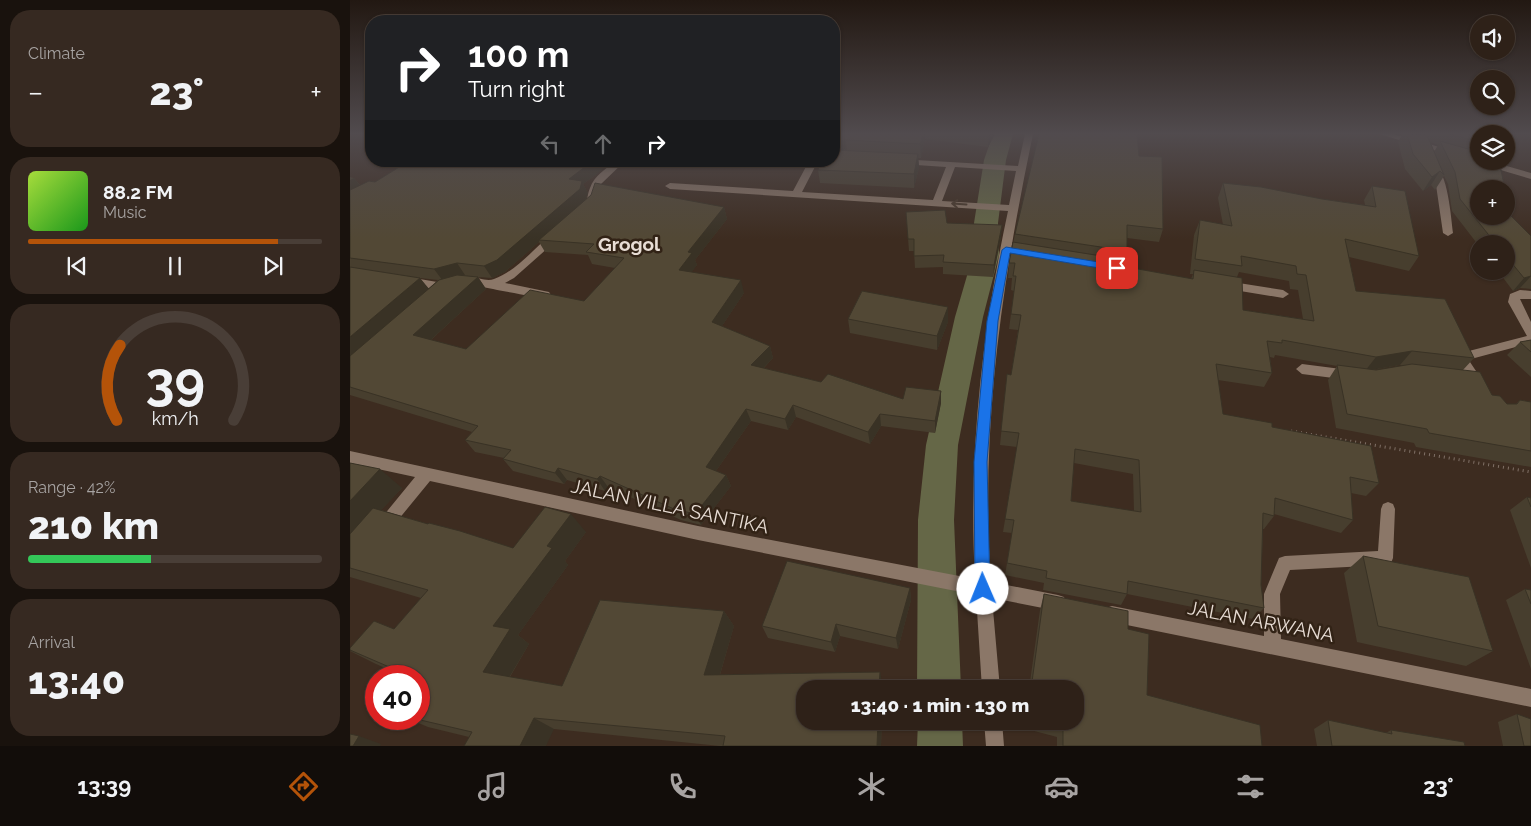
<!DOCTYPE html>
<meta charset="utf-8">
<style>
body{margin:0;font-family:Raleway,sans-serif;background:#362921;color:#f1f3f6;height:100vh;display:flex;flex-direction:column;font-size:19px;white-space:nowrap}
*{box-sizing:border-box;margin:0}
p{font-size:16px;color:#a7a3a2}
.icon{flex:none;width:28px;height:28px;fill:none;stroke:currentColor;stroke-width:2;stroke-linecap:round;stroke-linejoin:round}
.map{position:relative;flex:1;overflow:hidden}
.panel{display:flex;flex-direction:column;gap:10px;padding:10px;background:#19120d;width:350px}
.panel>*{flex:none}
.guide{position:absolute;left:15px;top:15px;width:475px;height:152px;border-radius:20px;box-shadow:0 1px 4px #0004,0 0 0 1px #493e37;background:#202124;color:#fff;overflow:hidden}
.fabs{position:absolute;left:1120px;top:15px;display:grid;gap:10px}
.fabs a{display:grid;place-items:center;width:45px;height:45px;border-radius:50%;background:#2e2118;box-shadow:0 1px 4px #0004,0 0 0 1px #493e37;font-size:25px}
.speed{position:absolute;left:15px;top:665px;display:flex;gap:10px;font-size:25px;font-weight:700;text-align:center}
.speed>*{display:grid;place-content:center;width:65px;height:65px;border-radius:50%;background:#2e2118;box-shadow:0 1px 4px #0004,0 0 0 1px #493e37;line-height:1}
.speed .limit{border:8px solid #d22;background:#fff;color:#111}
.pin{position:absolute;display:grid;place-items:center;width:42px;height:42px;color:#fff;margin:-21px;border-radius:10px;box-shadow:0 2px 8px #0006}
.me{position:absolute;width:55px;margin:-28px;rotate:359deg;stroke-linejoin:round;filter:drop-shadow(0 0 4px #0008)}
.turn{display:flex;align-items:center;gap:18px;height:105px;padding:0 20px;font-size:22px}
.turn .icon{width:65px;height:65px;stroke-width:2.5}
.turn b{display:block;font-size:35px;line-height:42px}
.lanes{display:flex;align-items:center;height:48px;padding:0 20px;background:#0003;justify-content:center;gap:25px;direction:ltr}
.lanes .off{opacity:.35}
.big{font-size:38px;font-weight:800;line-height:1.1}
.panel .tile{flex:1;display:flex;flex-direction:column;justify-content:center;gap:8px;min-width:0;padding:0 18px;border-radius:20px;background:#362921}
.panel .dial{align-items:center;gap:0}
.dial svg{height:130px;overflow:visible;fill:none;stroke:#493e37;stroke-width:7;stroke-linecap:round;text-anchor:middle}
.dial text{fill:#f1f3f6;stroke:none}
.song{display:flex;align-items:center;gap:15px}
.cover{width:60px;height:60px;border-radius:8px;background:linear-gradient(135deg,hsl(80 70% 55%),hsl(120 70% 35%))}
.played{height:5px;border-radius:2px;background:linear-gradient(90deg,#b45309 85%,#493e37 85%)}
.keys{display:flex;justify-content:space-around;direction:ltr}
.heat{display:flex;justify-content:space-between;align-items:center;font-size:28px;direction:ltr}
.charge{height:8px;border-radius:4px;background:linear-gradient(90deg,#34c759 42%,#493e37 0)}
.trip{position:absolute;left:446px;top:680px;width:288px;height:50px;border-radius:20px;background:#2e2118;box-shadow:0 1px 4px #0004,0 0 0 1px #493e37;font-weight:800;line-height:50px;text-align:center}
.tab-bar{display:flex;height:80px;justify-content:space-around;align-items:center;background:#120d0a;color:#a7a3a2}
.tab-bar .icon{width:35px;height:35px}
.tab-bar .on{color:#b45309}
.tab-bar b{font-size:22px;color:#f1f3f6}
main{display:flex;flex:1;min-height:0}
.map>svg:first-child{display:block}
</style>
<main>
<section class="panel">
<div class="tile"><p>Climate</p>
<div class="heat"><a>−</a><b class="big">23°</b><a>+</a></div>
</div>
<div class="tile">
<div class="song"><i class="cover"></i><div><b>88.2 FM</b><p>Music</p></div></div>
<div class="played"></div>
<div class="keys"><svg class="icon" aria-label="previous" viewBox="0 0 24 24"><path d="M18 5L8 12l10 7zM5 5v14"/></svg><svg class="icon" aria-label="pause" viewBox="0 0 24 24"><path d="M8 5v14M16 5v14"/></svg><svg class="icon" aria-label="next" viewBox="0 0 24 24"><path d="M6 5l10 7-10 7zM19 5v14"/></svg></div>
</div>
<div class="tile dial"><svg viewBox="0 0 100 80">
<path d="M14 69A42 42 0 1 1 86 69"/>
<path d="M14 69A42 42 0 0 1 16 23" stroke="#b45309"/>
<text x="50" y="56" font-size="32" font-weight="700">39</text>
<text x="50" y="72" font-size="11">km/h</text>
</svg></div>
<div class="tile"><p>Range · 42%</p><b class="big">210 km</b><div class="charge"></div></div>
<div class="tile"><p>Arrival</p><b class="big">13:40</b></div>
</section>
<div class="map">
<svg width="1181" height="746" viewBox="0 0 1181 746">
<rect width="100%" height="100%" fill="#3d2c20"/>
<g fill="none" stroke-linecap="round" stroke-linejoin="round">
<path fill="#656747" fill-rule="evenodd" d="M643 134H663L656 160 648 223 649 255 633 317 608 445 604 520 611 689H567L568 520 576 445 605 317 623 255 624 223 634 160Z
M568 721H612L613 746H567Z"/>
<path stroke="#807167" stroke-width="3" stroke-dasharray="1 4" stroke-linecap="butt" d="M941 431 1181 472"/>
<path fill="#8b7768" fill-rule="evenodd" d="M675 134H683C652 282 630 430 641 582L708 595 714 597 716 603 714 609 708 611 642 598 650 689H632L626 595 348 540 80 481 39 531 34 533 29 531 26 526 29 521 65 477 0 463V451L348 526 625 579C618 455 632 332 658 211L320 189 315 186 320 183 443 191 459 161H468L452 192 583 200 596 167 552 164 548 161 549 159 668 166ZM605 167 666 171 659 205 592 201Z
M1029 134H1043L1129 158V161H1139L1181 173V179Z
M265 161H275L251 184 247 203 241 209H235L233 207C238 201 237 195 240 188 244 176 256 169 265 161Z
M1083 164C1098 170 1101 218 1103 233L1098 236 1093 233 1086 185 1079 167Z
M204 234 208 235V239L164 278 155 283 199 292 201 295 199 298 195 299C183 296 114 285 111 281 119 272 134 283 144 279 166 271 183 250 200 235Z
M58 277 93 283 99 287 93 291 54 283 53 281 54 279Z
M876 281 933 290 939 294 933 298 872 288 871 285Z
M1170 290 1181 291V299H1170L1181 322V343L1121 359 1120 362 1134 383 1132 386H1124L1108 363 1109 356 1115 352 1177 336 1158 302 1160 294Z
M952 364 999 370 1005 375 999 380 952 374 946 369Z
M1038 502 1043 504 1045 509 1043 558 1041 563 1035 565 940 570 930 594 931 639 1181 689V707L762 622 756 620 754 614 756 608 762 606 914 636V594L929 558 935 556 1028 551 1031 509 1033 504Z
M634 721H652L654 746H636Z"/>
</g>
<path fill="#473e2e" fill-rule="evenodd" d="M484 134H645L638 147 575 139 571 158H568L569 167 564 188 470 183 468 170Z
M1051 134H1129V189L1181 236V289L1170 288 1163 291 1148 271H1156V244H1129V246L1102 211 1098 184 1094 176 1085 190 1081 185 1073 191 1055 169 1048 142 1052 135ZM1080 142 1088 145 1084 152Z
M789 156 813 229 809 242 777 238V251L775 259 777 267 841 279 843 274H840L844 235 850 220 873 225 868 198 873 183 972 199 1015 205 1014 200 1022 186 1069 256 1059 271 999 257 1006 291 1124 358 1113 370 1142 395 1157 404H1166L1170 400 1181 402V467L1066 447 1064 443 986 428 978 380 987 366 925 355 924 358 920 357 922 373 914 387 868 380 873 414 922 427 1029 483 1016 496 1001 493 1003 520 991 533 924 514V516L914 529H913L911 585 914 608 903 619 777 594 771 605 693 590 694 583 655 575 662 533 653 532 667 447 650 445 657 374 661 375 668 330 659 329 664 291 661 290 662 278H658L659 263 665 234ZM889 272 939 281 940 289 948 290 953 319 893 310 887 277ZM1050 365 1054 366 1026 370H1023ZM724 463 783 474 784 511 721 501Z
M246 175 233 184 238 193 236 199 374 207 377 219 345 260 347 265 341 272 394 293 372 326 420 346 423 358 414 368 471 382 553 399 591 391V403L585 433 531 426 520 444 446 417 438 430 401 421 366 471 376 475 381 486 351 525 331 520 258 487 255 491 217 480 214 484 163 471 153 459 154 458 125 452 115 440 122 432 0 395V177L4 178 10 185 25 182ZM189 242 195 252 238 255 242 264 265 268 234 301 116 349 81 340 136 289 128 277 114 276 142 278 155 272ZM70 278 88 280 78 289Z
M556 212 651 237 643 277 593 274V267L565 268 564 251H559Z
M498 319 598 322 587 350 500 333Z
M1181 340V377L1157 355 1170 342Z
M0 463 52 488 31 510 78 524 163 548 236 532 215 561 218 565 168 635 179 644 160 677 212 686 374 611 384 626 370 675 533 686 531 746H370L204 729 119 737 78 727 59 719H69L73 684 69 682V676H54L26 664 0 651 44 629 71 598 0 577Z
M1177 497 1181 498V568L1160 510Z
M1013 556 1143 651 1116 666 1007 642 994 573Z
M560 588 561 600 548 649 490 636 485 652 418 638 412 626Z
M1175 589 1181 590V669L1156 600Z
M694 594 778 629 797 695 912 746H707V737L673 728 674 721H725V689H679L690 610Z
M1167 714 1181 746H1153L1148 722Z
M978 720 1036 733 1041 730 1115 746H967L964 729Z"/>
<path fill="#393225" d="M573 134H575V139L571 158 570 144Z
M639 134H645L638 147Z
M496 140 497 153 484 155V141Z
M568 154 569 167 564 188V174Z
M243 161H261L246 175 233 184 238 193 235 201 189 240V242L155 272 142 278 134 266 219 179Z
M1090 171 1081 185 1073 191 1082 177Z
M4 178 13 189 0 196V180Z
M374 207 377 219 345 260 347 265 334 283 329 270 338 252Z
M652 225 651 237 643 277 644 265Z
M107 263 115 275 93 281 84 269Z
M1181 276 1170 288 1163 291 1174 278Z
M128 277 136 289 73 347 63 335Z
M70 278 80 290 0 360V337Z
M391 280 394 293 366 335 362 322Z
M598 307V322L587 350V336Z
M420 346 423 358 405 377 401 365Z
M1062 351 1050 365 1015 371 1026 357Z
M591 391V403L585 433V421Z
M443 405 446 417 438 430 435 419Z
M396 409 401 421 361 478 356 467Z
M530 414 531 426 520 444 518 432Z
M208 468 217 480 214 484 205 473Z
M30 469 52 488 24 518 0 551V501Z
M376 475 381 486 351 525 345 514Z
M250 476 258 487 255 491 247 479Z
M221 514 236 532 215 561 218 565 168 635 179 644 154 686 133 672 143 626 197 546Z
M560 588 561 600 548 649 546 638Z
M374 611 384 626 366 688 354 675Z
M486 624 490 636 485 652 481 642Z
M530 672 533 686V689H529Z
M184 718 204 729 196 746H170Z
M528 721H532L531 746H527Z
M9 736 31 744 30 746H3Z"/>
<path fill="#524835" stroke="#393225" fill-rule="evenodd" d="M484 134H573L570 144 496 140 484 141Z
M689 134H787L789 156 812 157 813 229 777 225V251L665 234Z
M1057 134 1077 135 1094 175 1090 171 1082 177 1063 154Z
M1099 134H1129V142Z
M1090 141 1129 152V161H1149L1155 189H1129V216H1156V211L1181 236V276L1174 278 1156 256V244H1146L1110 199 1105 172Z
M484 150 568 154 564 174 468 170 471 161H484Z
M59 161H243L219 179 232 181 230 189 147 260 134 266 107 263 84 269 0 258V190L19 181 25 182Z
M245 183 374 207 338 252 342 253 329 270 391 280 362 322 420 346 401 365 471 382 478 374 553 399 556 387 591 391 585 421 530 414 518 432 443 405 435 419 396 409 356 467 376 475 345 514 324 509 250 476 247 479 208 468 205 473 153 459 161 450 115 440 128 426 0 387V356L89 280 107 275 128 277 63 335 116 349 180 290 234 301 274 258 236 252 244 244 189 240 241 195Z
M873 183 911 187 972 199 1026 207 1022 186 1055 191 1069 256 995 239 1006 291 1095 299 1124 358 1062 351 1026 357 932 340V343L917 341 922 373 866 364 873 414 922 423V427L1021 446 1029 483 1000 477 1003 520 925 498 924 516 913 513 911 585 914 608 778 581 777 594 696 578 697 571 657 563 664 520 655 519 669 433 651 431 657 374 661 375 671 315 661 314 666 276H663L665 263H659L663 242 777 260V267L843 279 844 270 892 278 893 310 964 321 956 275 947 274 946 266 891 256 892 266 845 259 850 220 882 226ZM725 449 789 460 791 512 721 501Z
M595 210 597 223 652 225 644 265 593 262 594 255 564 256V239H558L556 212Z
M0 267 70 278 0 337Z
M512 291 598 307 587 336 498 319Z
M1181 340V352L1170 342Z
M1062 364 1130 372 1142 395 1150 396 1157 404H1167L1170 400 1181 402V451L1079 433 1077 429 997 414 987 365 1026 370Z
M0 463 30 469 0 501Z
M1177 497 1181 498V507Z
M195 507 221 514 197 546 202 548 143 626 160 629 133 672 212 686 250 600 374 611 354 675 530 672 529 689H455V721H528L527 746H373L375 736 184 718 170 746H114L122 732 66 719H69V690L74 682 69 680V676H60L0 650V648L24 621 44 629 78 590 0 568V534L23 508 78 524 79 523 110 531 163 548Z
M1013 556 1119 577 1143 651 1028 626Z
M437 561 560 588 546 638 486 624 481 642 412 626Z
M1175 589 1181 590V604Z
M694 594 778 611V629L799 634 797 695 910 725 912 746H713V726L695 721H725V689H681Z
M1167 714 1181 719V746H1174Z
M978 720 1042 734 1041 730 1114 742 1115 746H982Z
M0 734 9 736 3 746H0Z"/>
<defs><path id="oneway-shaft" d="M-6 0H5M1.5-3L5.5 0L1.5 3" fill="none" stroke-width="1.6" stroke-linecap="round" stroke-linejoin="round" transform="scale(1.25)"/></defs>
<use stroke="#48382a" href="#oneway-shaft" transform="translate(609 204) rotate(-176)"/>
<linearGradient id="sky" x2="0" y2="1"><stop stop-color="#221812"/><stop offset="0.56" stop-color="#514b4e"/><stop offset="1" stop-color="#514b4e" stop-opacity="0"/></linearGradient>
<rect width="1181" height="239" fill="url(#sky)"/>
<path fill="#1a73e8" stroke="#114b97" d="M656 247 767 265 772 268 767 271 660 253 648 321 637 462 640 589 638 594 633 596 628 594 625 589 624 462 637 321 652 250Z"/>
<g text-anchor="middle" stroke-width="5" stroke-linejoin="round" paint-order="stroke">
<g font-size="19" font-weight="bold" fill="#e8ddd5" stroke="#322316">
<text x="279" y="251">Grogol</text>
</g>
<g font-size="19" fill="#e8ddd5" stroke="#322316">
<text transform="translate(320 506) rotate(12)" y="7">JALAN VILLA SANTIKA</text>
<text transform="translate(911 621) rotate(11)" y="7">JALAN ARWANA</text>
</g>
</g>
</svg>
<div class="fabs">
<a><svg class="icon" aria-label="sound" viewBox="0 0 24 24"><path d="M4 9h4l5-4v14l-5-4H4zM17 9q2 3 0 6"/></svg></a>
<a><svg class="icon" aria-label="search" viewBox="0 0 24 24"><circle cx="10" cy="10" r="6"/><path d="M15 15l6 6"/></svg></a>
<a><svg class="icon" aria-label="layers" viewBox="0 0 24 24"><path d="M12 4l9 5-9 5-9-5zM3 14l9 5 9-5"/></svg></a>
<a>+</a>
<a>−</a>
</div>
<div class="speed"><div class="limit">40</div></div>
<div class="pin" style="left:767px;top:268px;background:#d93025"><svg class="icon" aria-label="arrive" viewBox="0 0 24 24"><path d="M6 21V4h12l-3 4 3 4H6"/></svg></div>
<svg class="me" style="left:633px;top:589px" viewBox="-20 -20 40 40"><circle r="19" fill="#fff"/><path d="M0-13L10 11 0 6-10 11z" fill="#1a73e8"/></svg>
<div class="trip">13:40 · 1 min · 130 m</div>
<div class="guide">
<div class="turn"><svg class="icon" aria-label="right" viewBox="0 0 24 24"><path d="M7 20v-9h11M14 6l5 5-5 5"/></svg><div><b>100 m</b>Turn right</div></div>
<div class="lanes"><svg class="icon off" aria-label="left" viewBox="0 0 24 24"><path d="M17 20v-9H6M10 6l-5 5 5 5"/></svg><svg class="icon off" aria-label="ahead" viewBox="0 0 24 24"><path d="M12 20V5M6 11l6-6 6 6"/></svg><svg class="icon" aria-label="right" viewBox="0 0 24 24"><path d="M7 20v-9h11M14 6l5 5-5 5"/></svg></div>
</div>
</div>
</main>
<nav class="tab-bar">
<b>13:39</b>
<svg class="icon on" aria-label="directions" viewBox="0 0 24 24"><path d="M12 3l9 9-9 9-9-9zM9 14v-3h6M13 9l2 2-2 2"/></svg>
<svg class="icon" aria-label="music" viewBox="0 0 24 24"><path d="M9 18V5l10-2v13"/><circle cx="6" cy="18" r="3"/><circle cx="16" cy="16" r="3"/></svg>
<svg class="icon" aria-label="phone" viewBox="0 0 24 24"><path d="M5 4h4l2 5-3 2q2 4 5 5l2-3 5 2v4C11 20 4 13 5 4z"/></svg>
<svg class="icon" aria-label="climate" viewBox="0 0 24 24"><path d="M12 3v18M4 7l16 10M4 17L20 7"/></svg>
<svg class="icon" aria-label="car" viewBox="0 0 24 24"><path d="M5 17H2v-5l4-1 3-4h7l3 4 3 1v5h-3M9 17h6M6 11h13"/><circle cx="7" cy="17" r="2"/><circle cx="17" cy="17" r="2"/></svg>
<svg class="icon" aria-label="filters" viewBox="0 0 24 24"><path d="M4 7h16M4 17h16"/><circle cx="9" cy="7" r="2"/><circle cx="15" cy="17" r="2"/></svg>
<b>23°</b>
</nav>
